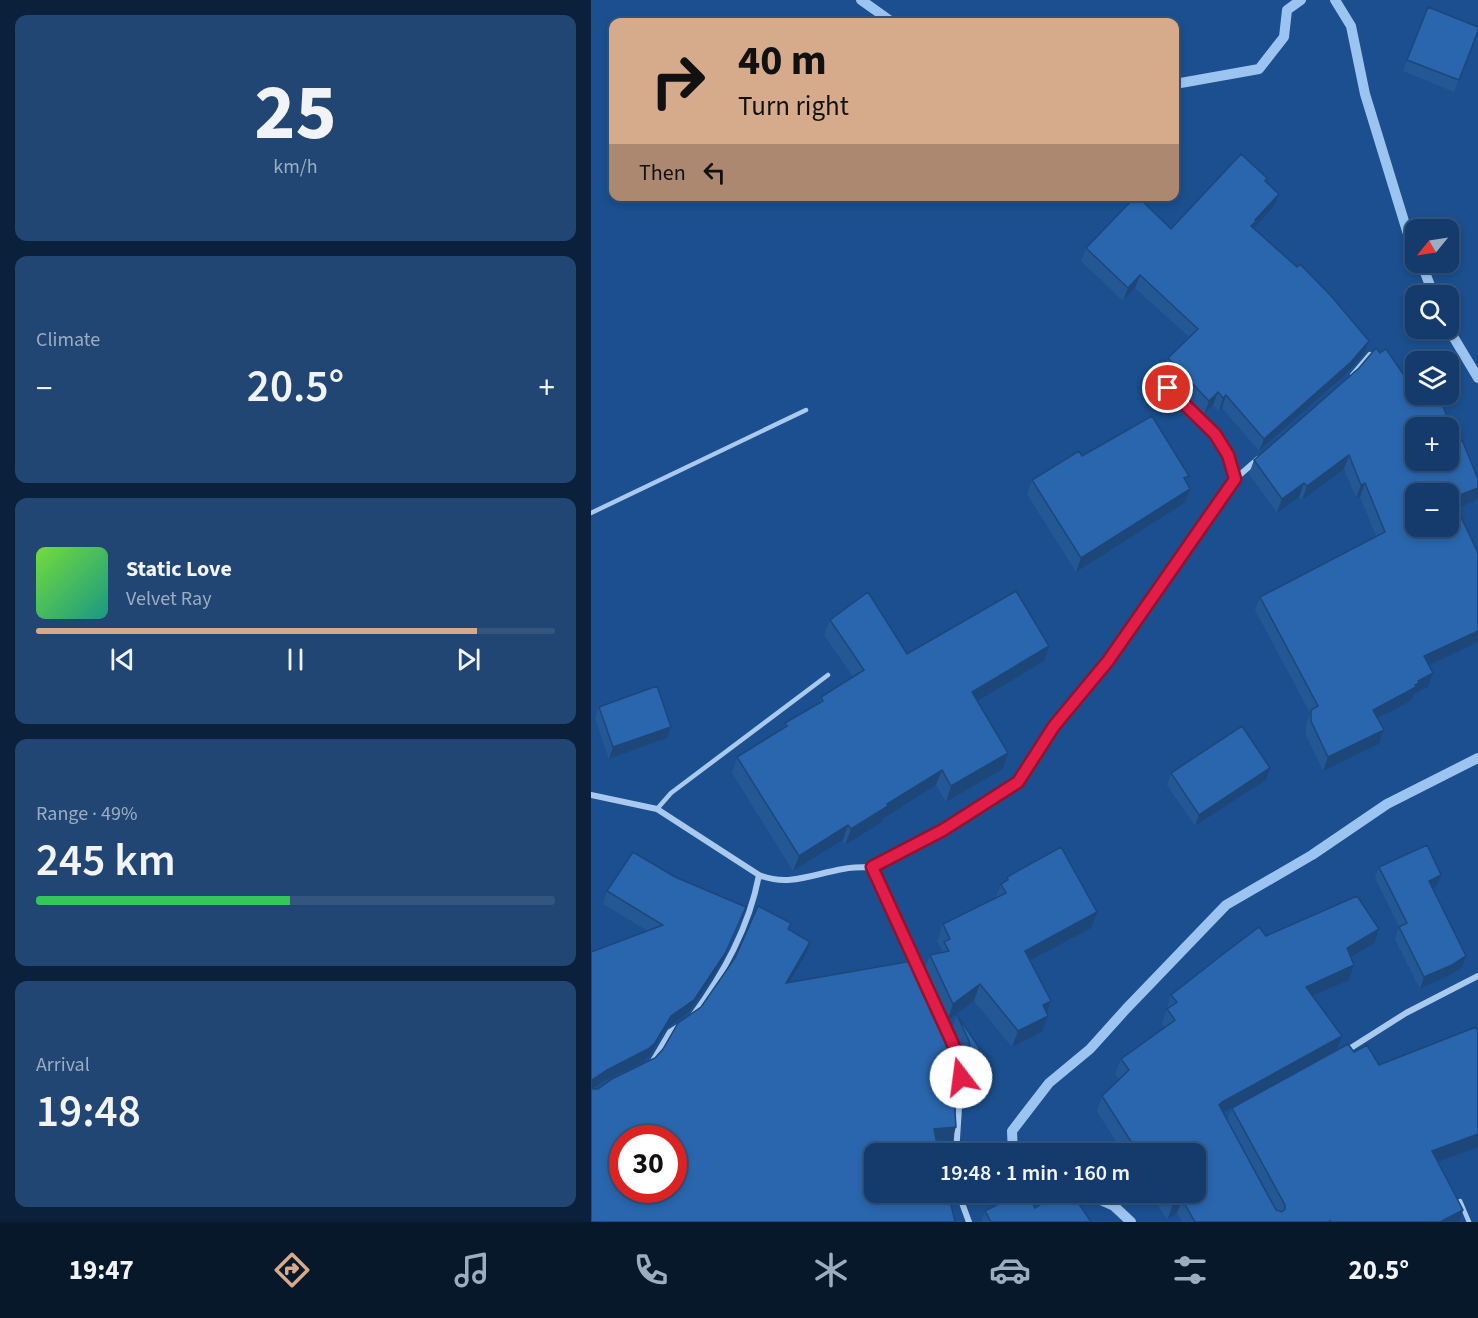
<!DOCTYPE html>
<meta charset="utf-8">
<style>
body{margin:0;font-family:"Source Sans 3",sans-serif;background:#214673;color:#f1f3f6;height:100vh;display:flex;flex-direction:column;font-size:22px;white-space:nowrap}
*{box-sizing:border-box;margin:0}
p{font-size:20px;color:#9dadc1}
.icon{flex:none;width:33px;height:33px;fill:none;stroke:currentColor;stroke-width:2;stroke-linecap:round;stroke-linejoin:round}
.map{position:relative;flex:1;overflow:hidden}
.side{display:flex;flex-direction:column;gap:15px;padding:15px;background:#0b203b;width:591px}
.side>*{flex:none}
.banner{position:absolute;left:18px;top:18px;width:570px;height:183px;border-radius:12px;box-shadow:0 3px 9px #0003,0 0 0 2px #33557e;background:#d6ab8b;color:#111;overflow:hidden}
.needle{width:39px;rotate:240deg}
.controls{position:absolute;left:814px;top:219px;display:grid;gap:12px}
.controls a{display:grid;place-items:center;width:54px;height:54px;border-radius:12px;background:#143b6b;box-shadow:0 3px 9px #0003,0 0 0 2px #33557e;font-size:30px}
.speed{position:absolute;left:18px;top:1125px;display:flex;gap:12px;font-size:30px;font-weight:700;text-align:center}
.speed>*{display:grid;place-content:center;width:78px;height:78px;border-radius:50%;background:#143b6b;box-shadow:0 3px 9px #0003,0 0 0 2px #33557e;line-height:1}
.speed .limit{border:9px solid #d22;background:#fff;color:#111}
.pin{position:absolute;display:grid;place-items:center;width:51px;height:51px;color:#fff;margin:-26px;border:3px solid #fff;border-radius:50%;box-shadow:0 2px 6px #0007}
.me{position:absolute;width:66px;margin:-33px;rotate:345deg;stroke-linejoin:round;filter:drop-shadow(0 0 4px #0008)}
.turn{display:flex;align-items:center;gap:21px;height:126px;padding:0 30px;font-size:27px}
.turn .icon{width:78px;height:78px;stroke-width:2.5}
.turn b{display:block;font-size:42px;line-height:51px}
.then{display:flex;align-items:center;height:57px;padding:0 30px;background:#0003;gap:12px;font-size:22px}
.big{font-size:45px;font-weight:600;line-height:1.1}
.side .card{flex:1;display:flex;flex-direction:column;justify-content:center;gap:9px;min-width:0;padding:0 21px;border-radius:12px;background:#214673}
.side .dial{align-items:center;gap:0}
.dial b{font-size:78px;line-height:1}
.song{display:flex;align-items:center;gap:18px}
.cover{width:72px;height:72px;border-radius:9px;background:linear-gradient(135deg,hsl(100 70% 55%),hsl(170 70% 35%))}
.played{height:6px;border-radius:3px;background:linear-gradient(90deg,#d6ab8b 85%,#33557e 85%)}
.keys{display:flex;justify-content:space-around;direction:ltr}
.heat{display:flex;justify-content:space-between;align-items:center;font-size:33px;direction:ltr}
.charge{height:9px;border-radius:4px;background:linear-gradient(90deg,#34c759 49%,#33557e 0)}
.trip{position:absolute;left:273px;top:1143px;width:342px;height:60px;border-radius:12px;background:#143b6b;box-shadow:0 3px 9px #0003,0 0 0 2px #33557e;font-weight:600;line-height:60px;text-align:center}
.dock{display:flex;height:96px;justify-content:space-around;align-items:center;background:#08182b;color:#9dadc1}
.dock .icon{width:42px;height:42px}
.dock .current{color:#d6ab8b}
.dock b{font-size:27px;color:#f1f3f6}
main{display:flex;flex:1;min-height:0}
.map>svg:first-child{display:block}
</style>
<main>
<section class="side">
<div class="card dial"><b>25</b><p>km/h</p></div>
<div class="card"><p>Climate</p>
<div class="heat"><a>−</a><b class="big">20.5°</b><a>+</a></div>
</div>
<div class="card">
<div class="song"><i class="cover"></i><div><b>Static Love</b><p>Velvet Ray</p></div></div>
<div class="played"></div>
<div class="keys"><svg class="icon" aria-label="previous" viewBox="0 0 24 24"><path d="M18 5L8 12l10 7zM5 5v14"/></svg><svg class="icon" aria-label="pause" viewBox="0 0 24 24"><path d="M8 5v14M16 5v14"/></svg><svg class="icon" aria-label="next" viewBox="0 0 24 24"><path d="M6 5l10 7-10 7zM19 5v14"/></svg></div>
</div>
<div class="card"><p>Range · 49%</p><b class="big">245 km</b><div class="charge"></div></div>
<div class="card"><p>Arrival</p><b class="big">19:48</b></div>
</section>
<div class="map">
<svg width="887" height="1222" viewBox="0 0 887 1222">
<rect width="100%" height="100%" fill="#1b4f8f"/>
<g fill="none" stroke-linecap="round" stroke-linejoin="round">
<path stroke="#9cc4f0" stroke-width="10" d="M270 0 301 22
M744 0 760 26 774 94 816 231 825 252
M584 84 668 69 693 37 696 10 710 0
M830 262 843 296
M857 328 887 378
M422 1154 421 1131 458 1083 499 1049 535 1009 635 905 721 855 796 804 887 758
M492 1192 523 1206 540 1222"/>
<path stroke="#a9c9ee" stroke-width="4.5" d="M0 513 215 410
M66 809 80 793 237 675
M869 1201 878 1222"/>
<path stroke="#a9c9ee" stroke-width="6" d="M561 372 624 433 637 455 644 479
M762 375 779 355
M0 795 66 809 168 875C158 928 132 974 101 1017
M281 867 352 830 427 782 463 726 517 661 644 479 667 459
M168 875C198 887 222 874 252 869 261 867 271 867 281 867L327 968
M755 1051 815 1013 887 976
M62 1061 79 1032 90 1025
M365 1154 370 1077 366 1057
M367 1192 378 1222"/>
</g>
<path fill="#245895" d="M837 7 887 31 863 92 812 71Z
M676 178 675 182 688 194 683 206 663 228 778 341 773 354 755 374 668 451 631 408 628 411 622 405 613 414 572 370 577 358 598 337 544 288 532 301 490 261 495 248 580 229Z
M768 368 885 500 866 508 887 553V642L838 665 837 687 824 693 820 701 787 718 793 730 788 744 732 771 715 735V724L719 713 664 610 669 597 785 536 769 497 765 498 753 469 711 500 708 497 686 513 658 474 663 460Z
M491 456 595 482 599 489 594 503 485 572 436 494 441 480Z
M239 620 316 654 453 661 386 701 412 769 355 802 345 785 293 818 291 822 254 845 252 840 202 871 141 773 146 757 193 728 194 723 228 703 230 697 262 677 233 635Z
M8 707 76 738 18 759 4 719Z
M580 773 675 780 604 826 576 785Z
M788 867 845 887 841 889 875 956 871 968 857 976 829 989 804 939 808 927 784 878Z
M416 877 500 928 440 961 457 1016 451 1032 421 1047 383 1001 356 1021 333 971 339 955 349 953 351 950 346 941 352 924 405 898 410 884 414 882Z
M16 891 151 919 130 965 98 1012 75 1029 59 1055 53 1062 11 1082 2 1089H7L64 1058 110 1007 200 923 198 930 215 954 198 982 364 1074 362 1075 361 1140 346 1141 0 1222V952L57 931 12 904Z
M788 929 783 944 760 958 763 965 758 980 722 996 632 1113 636 1120 641 1108 763 1052 788 1065 887 1147 847 1162 872 1210 868 1222H591L586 1213 576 1220 559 1192H604V1154H533L506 1111 511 1096 528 1079 524 1074 530 1059 574 1028 571 1024 580 995 675 936Z
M366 1015 389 1049 383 1065 374 1069 372 1057 360 1031Z
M444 1208 500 1222H390L394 1211Z"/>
<path fill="#1d4779" d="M688 194 683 206 662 229 660 226 664 220Z
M549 275 544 288 532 301 537 288Z
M778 341 773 354 755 374 668 451 673 439Z
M627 392 622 405 613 414 618 401Z
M635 395 631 408 628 411 632 398Z
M758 455 753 469 711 500 716 486Z
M713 483 708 497 686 513 691 499Z
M774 483 769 497 765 498 770 485Z
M887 488V495L885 500 858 512 861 498Z
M599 489 594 503 485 572 490 558Z
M887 631V642L828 670 833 656Z
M458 646 453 661 375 708 381 692Z
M842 673 837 687 824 693 820 701 777 723 782 710 827 681Z
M80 727 76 738 18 759 22 747Z
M793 730 788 744 732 771 737 757Z
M417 753 412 769 355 802 360 786Z
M679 768 675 780 604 826 608 815Z
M351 770 345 785 293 818 291 822 254 845 260 829 296 804Z
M257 825 252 840 202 871 208 856Z
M850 875 845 887 833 892 838 881Z
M155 907 130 965 98 1012 75 1029 59 1055 53 1062 11 1082 0 1090V1083L1 1080Z
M506 912 500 928 428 967 434 951Z
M788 929 783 944 750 963 756 948Z
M219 942 215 954 191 995 195 983Z
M875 956 871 968 857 976 829 989 833 977Z
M763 965 758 980 710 1001 715 987Z
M389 984 383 1001 356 1021 362 1004Z
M460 1001 454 1017 457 1016 451 1032 421 1047 427 1031 452 1005Z
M751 1036 745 1051 625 1116 628 1105 631 1102Z
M389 1049 383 1065 374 1069 380 1053Z
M369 1061 364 1074 357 1077 361 1065Z
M365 1127 361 1140 338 1141 343 1129Z
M887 1134V1147L836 1166 841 1151Z
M591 1199 586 1213 576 1220 582 1205Z
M872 1210 868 1222H849Z"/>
<path fill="#2a66ad" stroke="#1d4779" stroke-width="1.5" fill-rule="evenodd" d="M837 7 887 27V31L868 80 816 60Z
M650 154 676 178 674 181 688 194 664 220 665 221 660 226 706 267 709 264 741 297 778 341 760 362 673 439 635 395 632 398 627 392 618 401 577 358 607 329 549 275 537 288 495 248 545 196H546L580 229Z
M785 348 789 353 795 349 834 406 850 400 865 443 871 440 887 479V488L861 498 887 553V631L833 656 842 673 827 681 828 683 824 685 825 687 782 710 793 730 737 757 720 721V710L727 706 669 597 794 532 774 483 770 485 758 455 716 486 713 483 691 499 663 460 768 368ZM825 428H858V460H825ZM825 494H858V526H825Z
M561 416 598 476 593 478 599 489 490 558 441 480 488 451 491 456Z
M425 591 458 646 381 692 417 753 360 786 351 770 296 804 297 806 260 829 257 825 208 856 146 757 196 726 194 723 232 701 230 697 273 670 239 620 277 592 316 654Z
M66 686 80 727 22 747 8 707Z
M651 726 679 768 608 815 580 773Z
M836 845 850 875 838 881 875 956 861 965 833 977 808 927 816 923 788 867Z
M470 847 506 912 434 951 460 1001 452 1005 457 1016 427 1031 389 984 362 1004 339 955 358 951 353 942 359 939 352 924 415 893 410 884 417 880 416 877Z
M42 852 84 877 155 907 135 952 103 1000 80 1016 64 1043 57 1049 16 1070 1 1080 0 1083V952L72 925 16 891Z
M766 896 788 929 756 948 763 965 715 987 751 1036 631 1102 628 1105 685 1210 691 1212 694 1209V1205L641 1108 757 1044 763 1052 776 1045 788 1065 885 1027 887 1032V1134L841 1151 872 1210 849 1222H739V1221L737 1222H604L591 1199 582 1205 574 1192H604V1154H548L511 1096 538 1070 530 1059 584 1020 576 1009 586 1002 580 995 627 958 668 927 675 936Z
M167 906 200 923 197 929 219 942 195 983 327 960 366 1048 369 1061 361 1065 365 1127 343 1129 348 1154H284V1192H357L364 1222H0V1086L2 1089H7L21 1079 64 1058 72 1049 87 1023 110 1007 144 958ZM32 1138H82V1190H32Z
M366 1015 389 1049 380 1053 378 1041Z
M430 1192H437L444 1208 467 1192H480L500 1222H400L394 1211Z"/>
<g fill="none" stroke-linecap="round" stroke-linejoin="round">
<defs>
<path id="route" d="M370 1077 367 1059 361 1042 281 867 352 830 427 782 463 726 517 661 644 479 637 455 624 434 577 388"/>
</defs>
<use href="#route" stroke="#92132f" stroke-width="15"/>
<use href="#route" stroke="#e11d48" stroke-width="10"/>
</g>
</svg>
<div class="controls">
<a><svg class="needle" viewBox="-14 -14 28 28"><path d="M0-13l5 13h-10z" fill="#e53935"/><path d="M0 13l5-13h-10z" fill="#9dadc1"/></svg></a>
<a><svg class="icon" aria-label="search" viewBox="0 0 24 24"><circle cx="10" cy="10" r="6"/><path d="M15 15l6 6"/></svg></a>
<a><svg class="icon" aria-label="layers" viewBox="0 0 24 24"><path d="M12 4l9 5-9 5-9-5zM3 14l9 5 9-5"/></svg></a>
<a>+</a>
<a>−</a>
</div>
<div class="speed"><div class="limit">30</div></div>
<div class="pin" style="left:577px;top:388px;background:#d93025"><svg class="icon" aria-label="arrive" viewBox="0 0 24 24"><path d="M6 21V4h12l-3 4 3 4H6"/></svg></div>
<svg class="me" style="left:370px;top:1077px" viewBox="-20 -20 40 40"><circle r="19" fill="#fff"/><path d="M0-13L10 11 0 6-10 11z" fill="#e11d48"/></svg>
<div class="trip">19:48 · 1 min · 160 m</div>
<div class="banner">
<div class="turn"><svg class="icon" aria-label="right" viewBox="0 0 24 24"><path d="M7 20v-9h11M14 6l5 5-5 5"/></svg><div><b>40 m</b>Turn right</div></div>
<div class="then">Then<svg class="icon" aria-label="left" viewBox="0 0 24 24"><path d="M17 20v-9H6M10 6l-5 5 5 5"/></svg></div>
</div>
</div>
</main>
<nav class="dock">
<b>19:47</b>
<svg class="icon current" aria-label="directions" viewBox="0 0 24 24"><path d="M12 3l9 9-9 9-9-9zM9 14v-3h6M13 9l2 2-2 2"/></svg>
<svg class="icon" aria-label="music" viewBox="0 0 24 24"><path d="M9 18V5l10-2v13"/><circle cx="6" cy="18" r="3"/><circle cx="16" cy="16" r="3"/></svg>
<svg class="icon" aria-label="phone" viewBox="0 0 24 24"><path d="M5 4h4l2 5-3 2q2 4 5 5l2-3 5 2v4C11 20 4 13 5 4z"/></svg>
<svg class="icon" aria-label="climate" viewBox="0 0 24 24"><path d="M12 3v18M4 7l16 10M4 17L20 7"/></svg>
<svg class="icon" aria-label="car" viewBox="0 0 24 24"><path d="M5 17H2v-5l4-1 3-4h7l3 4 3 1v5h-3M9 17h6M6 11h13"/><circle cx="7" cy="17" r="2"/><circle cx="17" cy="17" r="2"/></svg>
<svg class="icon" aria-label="filters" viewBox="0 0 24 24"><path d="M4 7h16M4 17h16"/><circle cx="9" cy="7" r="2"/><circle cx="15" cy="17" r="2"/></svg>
<b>20.5°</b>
</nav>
